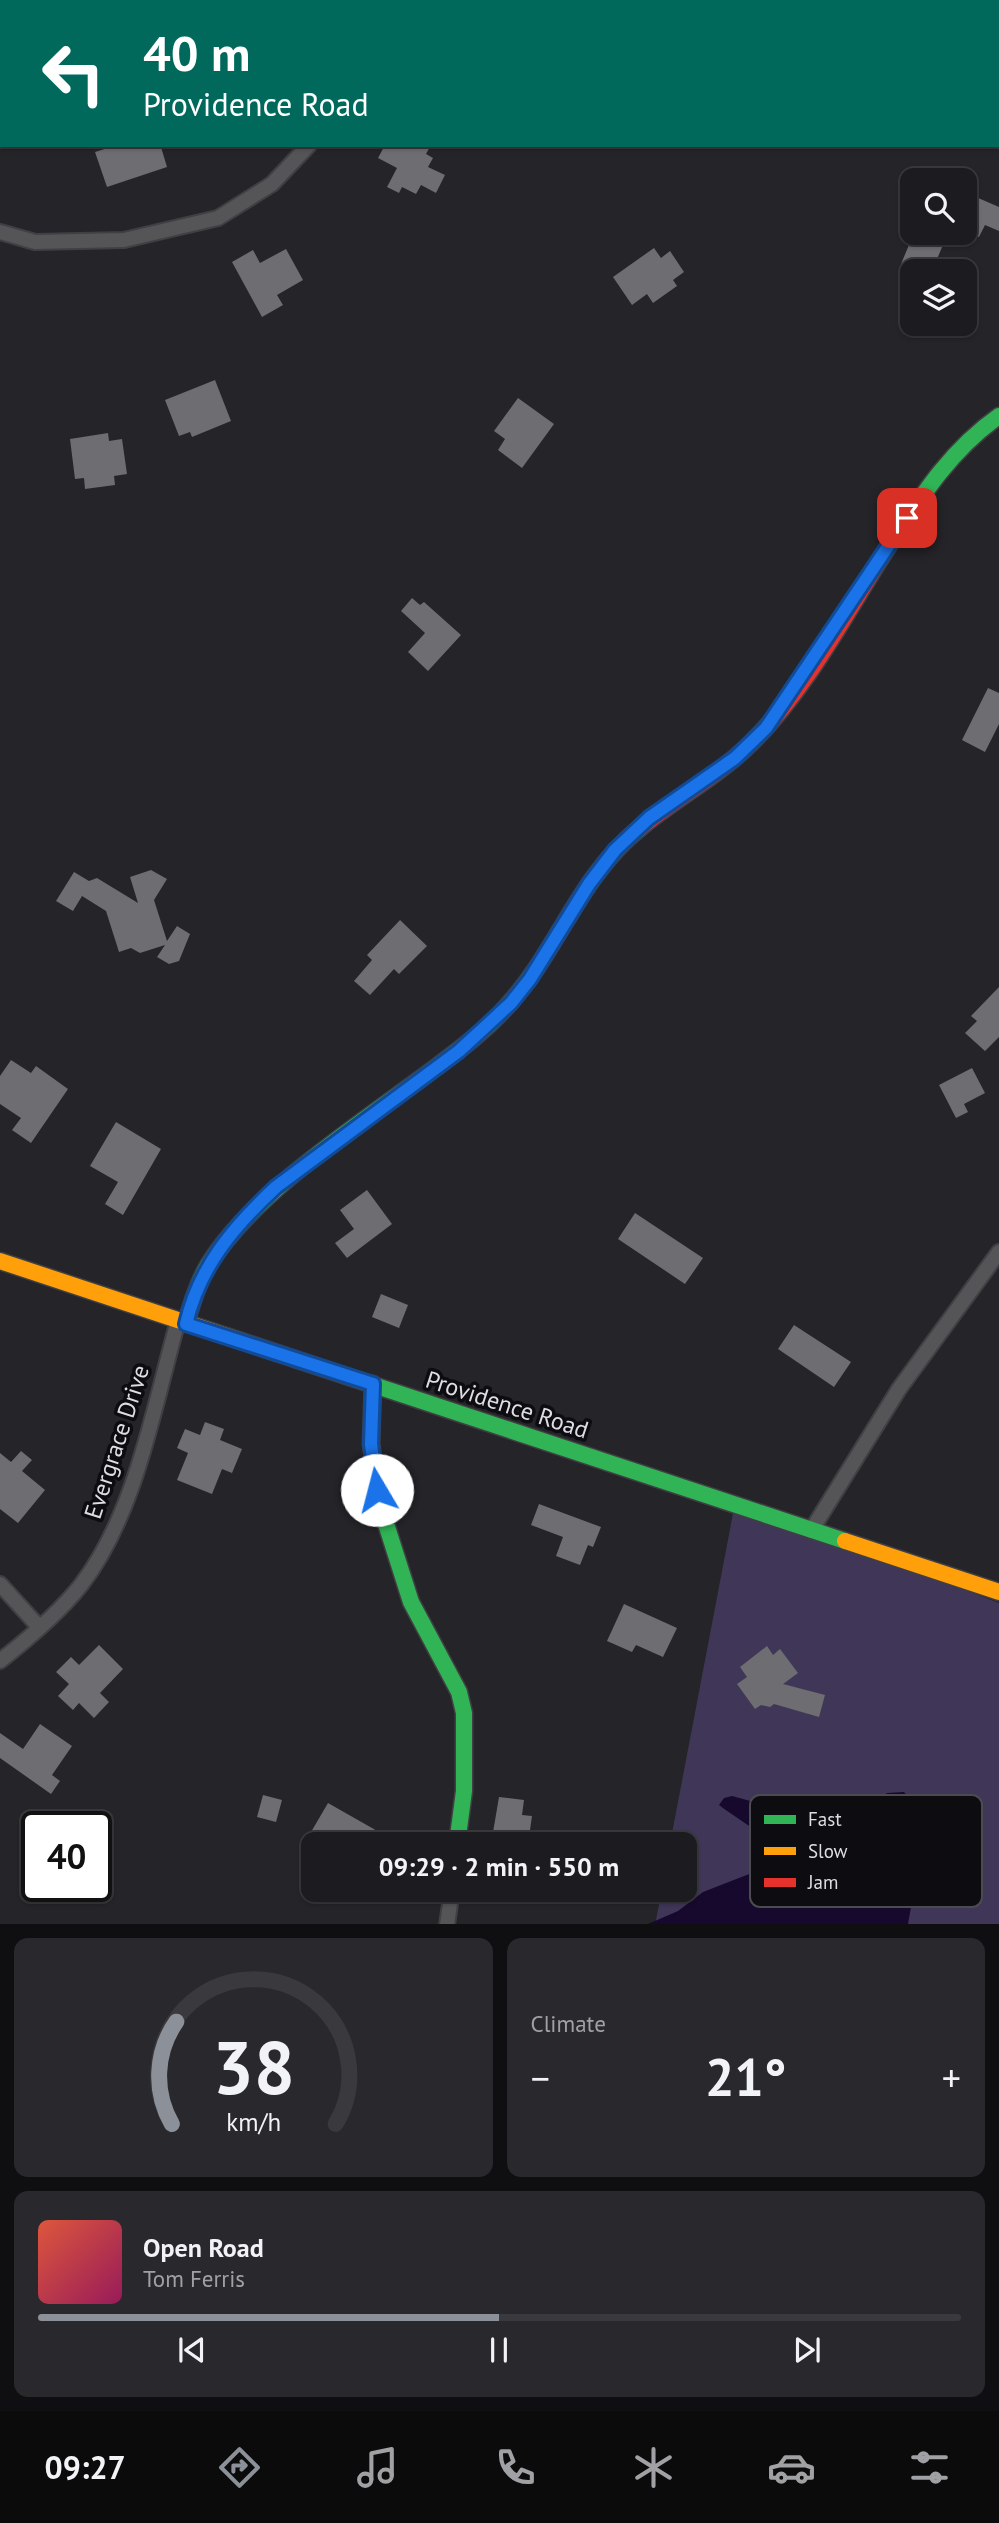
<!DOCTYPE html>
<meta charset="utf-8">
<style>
body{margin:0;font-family:"PT Sans",sans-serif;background:#29282c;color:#f1f3f6;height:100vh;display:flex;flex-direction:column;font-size:26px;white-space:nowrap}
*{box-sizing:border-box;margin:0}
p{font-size:23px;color:#a0a1a4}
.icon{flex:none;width:38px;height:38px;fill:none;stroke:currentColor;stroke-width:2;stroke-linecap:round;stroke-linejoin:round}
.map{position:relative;height:1924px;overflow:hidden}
.sheet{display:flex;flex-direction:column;gap:14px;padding:14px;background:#0f0f11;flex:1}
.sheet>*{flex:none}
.banner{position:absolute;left:0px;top:0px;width:999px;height:147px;box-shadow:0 2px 5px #0004,0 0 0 2px #3a393d;background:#00695c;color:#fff;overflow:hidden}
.fabs{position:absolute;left:900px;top:168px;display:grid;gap:14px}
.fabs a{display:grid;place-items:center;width:77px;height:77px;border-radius:14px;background:#1c1b1f;box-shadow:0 2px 5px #0004,0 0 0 2px #3a393d;font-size:35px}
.speed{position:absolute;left:21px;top:1811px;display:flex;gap:14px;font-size:35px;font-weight:700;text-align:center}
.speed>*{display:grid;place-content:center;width:91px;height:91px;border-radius:50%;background:#1c1b1f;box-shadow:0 2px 5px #0004,0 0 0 2px #3a393d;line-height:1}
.speed .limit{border:4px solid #111;border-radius:10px;background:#fff;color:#111}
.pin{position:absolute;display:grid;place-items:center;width:60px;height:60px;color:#fff;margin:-30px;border-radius:14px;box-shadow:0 4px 10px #0006}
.me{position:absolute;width:77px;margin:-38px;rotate:352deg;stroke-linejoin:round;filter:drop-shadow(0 0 5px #0008)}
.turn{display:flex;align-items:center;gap:24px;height:147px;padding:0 28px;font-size:32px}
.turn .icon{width:91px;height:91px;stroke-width:2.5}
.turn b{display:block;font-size:49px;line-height:60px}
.big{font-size:52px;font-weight:600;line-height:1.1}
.sheet .card{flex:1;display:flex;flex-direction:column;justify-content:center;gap:10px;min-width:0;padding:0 24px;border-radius:14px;background:#29282c}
.sheet .dial{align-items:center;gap:0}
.dial svg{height:182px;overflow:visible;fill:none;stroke:#3a393d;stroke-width:7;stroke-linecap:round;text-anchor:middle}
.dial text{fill:#f1f3f6;stroke:none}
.song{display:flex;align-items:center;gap:21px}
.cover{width:84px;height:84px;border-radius:10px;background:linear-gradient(135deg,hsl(10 70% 55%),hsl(330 70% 35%))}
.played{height:7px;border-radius:4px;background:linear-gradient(90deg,#8c9099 50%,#3a393d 50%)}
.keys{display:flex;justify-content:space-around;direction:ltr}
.heat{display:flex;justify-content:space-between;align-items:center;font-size:38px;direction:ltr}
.sheet .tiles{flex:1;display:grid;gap:14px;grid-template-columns:1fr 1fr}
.card:last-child{grid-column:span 2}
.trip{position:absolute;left:301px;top:1832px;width:396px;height:70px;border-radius:14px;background:#1c1b1f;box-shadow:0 2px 5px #0004,0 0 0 2px #3a393d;font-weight:600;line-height:70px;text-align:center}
.dock{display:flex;height:112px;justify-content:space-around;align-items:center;background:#0b0b0c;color:#a0a1a4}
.dock .icon{width:49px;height:49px}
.dock .selected{color:#8c9099}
.dock b{font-size:32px;color:#f1f3f6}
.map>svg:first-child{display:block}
</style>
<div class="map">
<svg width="999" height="1925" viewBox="0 0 999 1925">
<rect width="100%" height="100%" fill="#252429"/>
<path fill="#403758" d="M735 1503 999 1603V1924L655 1925 662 1890H684V1844H670Z"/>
<path fill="#17092e" d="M904 1792 921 1814 917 1874 908 1924H648L678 1911 703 1892 762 1869 775 1870 789 1866C777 1840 741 1822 719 1805L724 1798 732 1796 754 1802 815 1808 844 1799 851 1809 868 1811 887 1793Z"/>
<path fill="#6e6d72" d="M117 145 161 147 167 167 107 187 95 152Z
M385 145H431L426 154 433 158 428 167 445 175 436 193 421 185 416 194 402 187 399 193 387 187 397 168 378 158Z
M969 194 999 207V231L985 225 979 237 964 231V206Z
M914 233H948L932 271H918L901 264Z
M654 248 661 258 670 251 684 272 673 280 677 286 653 303 647 294 632 305 613 277Z
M286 249 303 280 277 295 283 305 262 317 232 262 253 250 260 263Z
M215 380 231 421 192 437 190 432 179 436 165 400Z
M518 398 554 424 522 468 498 450 505 439 494 431Z
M108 433 109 441 122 439 127 474 114 476 115 485 85 489 84 478 75 479 70 439Z
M412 598 420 605 424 602 461 635 428 671 408 652 425 633 401 611Z
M988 688 999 693V724L985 752 962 740Z
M151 870 167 879 154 900 167 941 177 926 190 934 179 961 169 964 157 957 165 945 140 953 131 948 119 952 106 911 82 896 73 911 56 901 74 872 89 881 97 878 138 903 130 877Z
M400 920 427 946 399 974 394 969 370 995 354 981 372 960 367 955Z
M999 987V1037L985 1051 965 1033 977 1021 971 1016Z
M11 1060 31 1073 36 1066 68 1089 31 1143 12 1130 21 1118 0 1104V1076Z
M972 1068 985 1093 964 1104 968 1112 956 1118 939 1085Z
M116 1122 161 1149 123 1215 105 1204 118 1182 90 1166Z
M367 1190 392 1224 347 1258 335 1243 354 1229 340 1210Z
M635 1213 703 1258 685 1284 618 1239Z
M381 1294 408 1305 399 1328 372 1317Z
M794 1325 851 1362 834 1387 778 1349Z
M205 1422 224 1429 220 1440 242 1449 232 1473 222 1469 212 1494 177 1480 188 1453 177 1448 185 1429 200 1435Z
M21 1451 32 1460 22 1471 45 1490 18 1523 0 1509V1453L11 1462Z
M539 1504 601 1527 593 1547 588 1545 580 1565 556 1556 563 1537 531 1525Z
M624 1604 677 1628 663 1657 636 1645 632 1652 607 1641Z
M99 1645 123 1669 100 1693 109 1702 94 1718 79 1703 73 1710 58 1696 69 1684 56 1672 71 1657 79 1665Z
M767 1646 773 1655 780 1649 798 1673 783 1684 825 1695 819 1717 774 1704 770 1707 761 1705 755 1709 737 1684 747 1677 740 1667Z
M40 1724 72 1746 52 1775 60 1781 51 1794 0 1758V1733L23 1749Z
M263 1795 282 1800 276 1822 257 1817Z
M499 1797 524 1800 522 1815 532 1816 528 1844 512 1841V1844H491Z
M328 1803 379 1832 372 1844H348L330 1834 324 1844H304Z"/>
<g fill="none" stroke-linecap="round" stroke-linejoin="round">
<defs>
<path id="street" d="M403 2 404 0
M0 232 35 242 124 240 218 218 272 184 309 145
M811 1531 899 1389 999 1252
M0 1584 39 1627
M0 1661C28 1639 59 1613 81 1585 136 1514 154 1405 178 1321
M447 1925 452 1890"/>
<path id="fast" d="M886 550C919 500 949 451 999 416
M186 1323C192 1303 198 1282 209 1264 253 1194 356 1126 423 1077 452 1055 484 1033 508 1005 558 950 580 875 640 828
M295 1359 845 1541
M373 1384 371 1444 380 1505 411 1602 459 1692 464 1713V1791L457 1844"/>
<path id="slow" d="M0 1261 295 1359
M845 1541 999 1592"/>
<path id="jam" d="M640 828C676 798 718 776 751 743 807 688 844 616 886 550"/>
</defs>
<use href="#street" stroke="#403f44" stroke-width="18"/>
<use href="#fast" stroke="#403f44" stroke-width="19"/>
<use href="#slow" stroke="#403f44" stroke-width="19"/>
<use href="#jam" stroke="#403f44" stroke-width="19"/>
<use href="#street" stroke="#555457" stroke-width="14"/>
<use href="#fast" stroke="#30b455" stroke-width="16"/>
<use href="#slow" stroke="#ff9f0a" stroke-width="16"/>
<use href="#jam" stroke="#e5322d" stroke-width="16"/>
</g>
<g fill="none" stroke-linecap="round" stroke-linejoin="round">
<defs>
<path id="route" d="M377 1490 371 1444 373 1384 186 1324C199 1267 234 1226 276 1187L459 1051 511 1003 530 979 589 884 615 850 649 818 735 758 766 728 907 518"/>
</defs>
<use href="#route" stroke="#114b97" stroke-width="18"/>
<use href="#route" stroke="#1a73e8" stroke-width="12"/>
</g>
<g text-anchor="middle" stroke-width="7" stroke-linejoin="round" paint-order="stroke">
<g font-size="24" fill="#dedde3" stroke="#0d0c10">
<text transform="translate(507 1405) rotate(18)" y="8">Providence Road</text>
<text transform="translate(117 1442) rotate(-72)" y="8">Evergrace Drive</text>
</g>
</g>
<rect x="750" y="1795" width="232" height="112" rx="10" fill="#0d0c10" stroke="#4c4b4f" stroke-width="2"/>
<rect x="764" y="1815" width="32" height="9" fill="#30b455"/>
<rect x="764" y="1847" width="32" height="8" fill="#ff9f0a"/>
<rect x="764" y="1878" width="32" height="9" fill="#e5322d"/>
<g font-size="19" fill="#dedde3">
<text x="808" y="1826">Fast</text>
<text x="808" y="1858">Slow</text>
<text x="808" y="1889">Jam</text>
</g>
</svg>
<div class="fabs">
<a><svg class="icon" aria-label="search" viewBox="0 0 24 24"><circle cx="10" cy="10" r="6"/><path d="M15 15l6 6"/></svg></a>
<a><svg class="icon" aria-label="layers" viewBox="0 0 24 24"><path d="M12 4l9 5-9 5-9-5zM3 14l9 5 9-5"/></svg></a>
</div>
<div class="speed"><div class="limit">40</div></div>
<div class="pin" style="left:907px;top:518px;background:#d93025"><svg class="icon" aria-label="arrive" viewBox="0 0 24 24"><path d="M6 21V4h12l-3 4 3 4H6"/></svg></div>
<svg class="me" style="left:377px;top:1490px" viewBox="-20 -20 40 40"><circle r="19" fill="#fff"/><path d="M0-13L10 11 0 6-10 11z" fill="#1a73e8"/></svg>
<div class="trip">09:29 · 2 min · 550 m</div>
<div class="banner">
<div class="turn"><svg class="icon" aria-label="left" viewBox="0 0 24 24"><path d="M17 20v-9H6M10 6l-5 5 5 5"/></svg><div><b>40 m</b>Providence Road</div></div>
</div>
</div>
<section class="sheet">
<div class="tiles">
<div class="card dial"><svg viewBox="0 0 100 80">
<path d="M14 69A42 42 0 1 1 86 69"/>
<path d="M14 69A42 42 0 0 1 16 24" stroke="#8c9099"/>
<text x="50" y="56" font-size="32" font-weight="700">38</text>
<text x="50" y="72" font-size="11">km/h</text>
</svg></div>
<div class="card"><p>Climate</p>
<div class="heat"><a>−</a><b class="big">21°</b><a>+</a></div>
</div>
<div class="card">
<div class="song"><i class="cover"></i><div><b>Open Road</b><p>Tom Ferris</p></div></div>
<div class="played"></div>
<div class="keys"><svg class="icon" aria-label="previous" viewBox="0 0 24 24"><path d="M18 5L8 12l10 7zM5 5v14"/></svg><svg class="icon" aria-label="pause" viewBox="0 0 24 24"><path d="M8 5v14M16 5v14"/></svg><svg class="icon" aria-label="next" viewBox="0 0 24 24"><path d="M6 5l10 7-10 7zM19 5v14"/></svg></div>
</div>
</div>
</section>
<nav class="dock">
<b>09:27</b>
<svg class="icon selected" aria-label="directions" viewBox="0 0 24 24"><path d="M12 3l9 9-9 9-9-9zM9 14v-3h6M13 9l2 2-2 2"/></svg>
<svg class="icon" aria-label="music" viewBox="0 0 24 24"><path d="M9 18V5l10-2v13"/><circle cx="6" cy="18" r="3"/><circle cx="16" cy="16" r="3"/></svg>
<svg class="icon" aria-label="phone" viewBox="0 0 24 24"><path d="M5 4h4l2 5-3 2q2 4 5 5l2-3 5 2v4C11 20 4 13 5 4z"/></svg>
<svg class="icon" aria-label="climate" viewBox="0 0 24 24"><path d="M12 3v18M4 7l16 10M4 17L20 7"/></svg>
<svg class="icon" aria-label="car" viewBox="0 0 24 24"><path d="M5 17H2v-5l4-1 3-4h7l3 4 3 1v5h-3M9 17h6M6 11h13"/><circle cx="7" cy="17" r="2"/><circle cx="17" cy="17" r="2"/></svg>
<svg class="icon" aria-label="filters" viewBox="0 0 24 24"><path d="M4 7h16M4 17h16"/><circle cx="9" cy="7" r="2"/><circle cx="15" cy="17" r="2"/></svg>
</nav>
